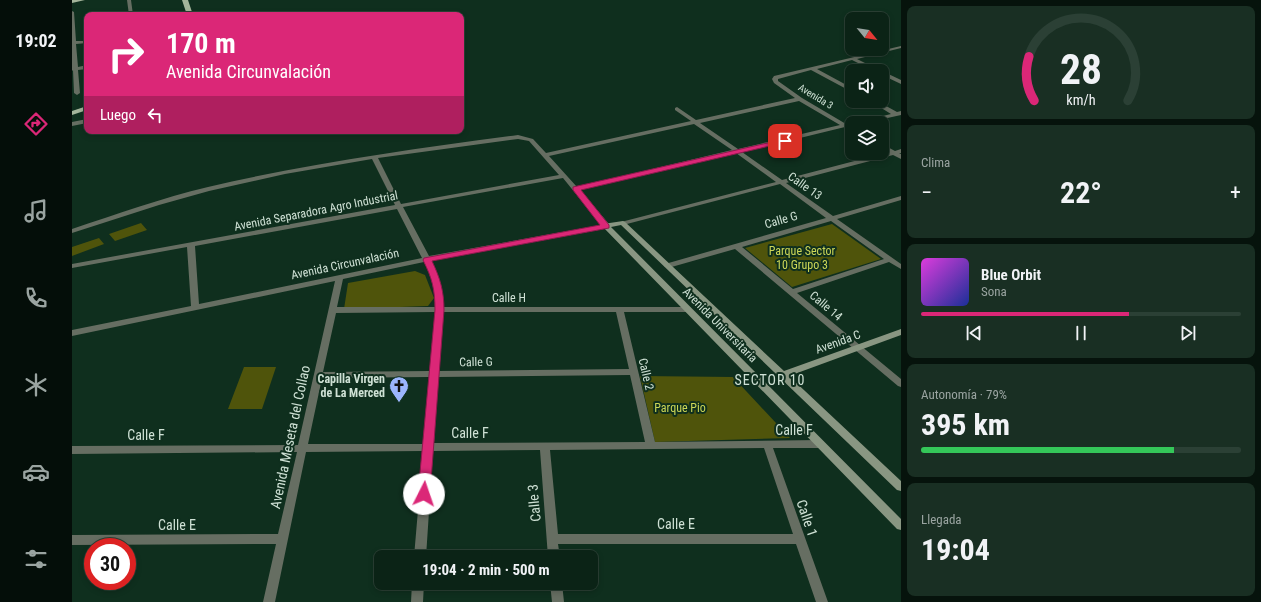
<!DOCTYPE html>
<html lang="es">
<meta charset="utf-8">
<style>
body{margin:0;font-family:"Roboto Condensed",sans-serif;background:#192f23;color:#f1f3f6;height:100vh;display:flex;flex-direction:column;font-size:15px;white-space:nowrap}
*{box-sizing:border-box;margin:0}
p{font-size:13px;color:#9aa4a1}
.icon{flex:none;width:22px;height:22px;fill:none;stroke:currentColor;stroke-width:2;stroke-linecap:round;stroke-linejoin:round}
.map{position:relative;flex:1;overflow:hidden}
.panel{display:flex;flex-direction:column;gap:6px;padding:6px;background:#06130c;width:360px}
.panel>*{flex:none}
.guide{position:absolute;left:12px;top:12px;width:380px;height:122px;border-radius:8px;box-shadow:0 2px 6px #0003,0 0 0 1px #2b4035;background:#db2777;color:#fff;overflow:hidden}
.needle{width:26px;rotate:120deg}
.tools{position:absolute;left:773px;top:12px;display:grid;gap:8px}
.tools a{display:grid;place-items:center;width:44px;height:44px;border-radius:8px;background:#0b2316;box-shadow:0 2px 6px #0003,0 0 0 1px #2b4035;font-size:20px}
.speed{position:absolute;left:12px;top:538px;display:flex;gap:8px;font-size:20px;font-weight:700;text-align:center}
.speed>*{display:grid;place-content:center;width:52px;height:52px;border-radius:50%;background:#0b2316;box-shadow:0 2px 6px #0003,0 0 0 1px #2b4035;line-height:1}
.speed .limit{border:6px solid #d22;background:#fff;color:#111}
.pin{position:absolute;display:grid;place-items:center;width:34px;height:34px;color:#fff;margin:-17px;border-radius:8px;box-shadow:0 2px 6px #0006}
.me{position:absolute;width:44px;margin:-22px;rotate:4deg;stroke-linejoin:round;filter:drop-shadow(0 0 3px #0008)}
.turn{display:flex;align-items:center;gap:14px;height:84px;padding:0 16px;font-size:18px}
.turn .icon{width:52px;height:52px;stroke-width:2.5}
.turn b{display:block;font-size:28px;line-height:34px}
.then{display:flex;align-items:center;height:38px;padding:0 16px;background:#0003;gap:8px;font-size:15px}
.big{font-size:30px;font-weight:700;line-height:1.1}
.panel .widget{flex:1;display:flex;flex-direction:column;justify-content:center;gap:6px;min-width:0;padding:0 14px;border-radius:8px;background:#192f23}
.panel .dial{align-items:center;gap:0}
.dial svg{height:104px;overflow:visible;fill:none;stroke:#2b4035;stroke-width:7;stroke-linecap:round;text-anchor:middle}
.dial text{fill:#f1f3f6;stroke:none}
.song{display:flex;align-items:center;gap:12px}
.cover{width:48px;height:48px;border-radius:6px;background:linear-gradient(135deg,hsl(300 70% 55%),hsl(230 70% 35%))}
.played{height:4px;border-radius:2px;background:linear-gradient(90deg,#db2777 65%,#2b4035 65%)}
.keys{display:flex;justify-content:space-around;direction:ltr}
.heat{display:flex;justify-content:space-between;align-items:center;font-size:22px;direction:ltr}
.charge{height:6px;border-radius:3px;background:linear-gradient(90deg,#34c759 79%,#2b4035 0)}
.trip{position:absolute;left:302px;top:550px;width:224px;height:40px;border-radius:8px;background:#0b2316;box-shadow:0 2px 6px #0003,0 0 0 1px #2b4035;font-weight:700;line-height:40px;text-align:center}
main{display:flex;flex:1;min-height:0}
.dock{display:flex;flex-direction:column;width:72px;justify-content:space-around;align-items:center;background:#040e09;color:#9aa4a1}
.dock .icon{width:28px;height:28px}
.dock .active{color:#db2777}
.dock b{font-size:18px;color:#f1f3f6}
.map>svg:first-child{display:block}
</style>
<main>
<nav class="dock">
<b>19:02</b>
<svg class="icon active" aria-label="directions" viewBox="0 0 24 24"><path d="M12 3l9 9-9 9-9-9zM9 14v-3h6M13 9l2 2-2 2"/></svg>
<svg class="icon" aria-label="music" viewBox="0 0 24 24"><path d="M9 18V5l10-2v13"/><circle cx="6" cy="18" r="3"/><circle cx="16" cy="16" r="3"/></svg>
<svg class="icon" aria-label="phone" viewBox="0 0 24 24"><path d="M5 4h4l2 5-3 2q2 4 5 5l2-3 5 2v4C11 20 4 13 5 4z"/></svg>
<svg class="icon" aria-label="climate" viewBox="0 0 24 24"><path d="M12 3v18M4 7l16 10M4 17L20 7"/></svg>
<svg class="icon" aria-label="car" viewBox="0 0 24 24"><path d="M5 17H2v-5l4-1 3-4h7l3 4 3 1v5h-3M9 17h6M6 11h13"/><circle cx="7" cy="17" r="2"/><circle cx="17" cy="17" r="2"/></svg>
<svg class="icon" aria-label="filters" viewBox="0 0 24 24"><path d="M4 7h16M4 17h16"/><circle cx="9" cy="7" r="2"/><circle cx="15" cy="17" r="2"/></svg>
</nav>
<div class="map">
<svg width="829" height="602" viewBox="0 0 829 602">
<rect width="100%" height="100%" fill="#0f2f1e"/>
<path fill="#4f540b" d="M69 223 75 230 43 241 37 234Z
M760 224 809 259 720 287 673 248Z
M27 238 32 244 0 256V247Z
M343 271 353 275 362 298 356 306 272 309 276 283Z
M172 367H204L190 409H156Z
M568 376 661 377 718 438 583 442Z"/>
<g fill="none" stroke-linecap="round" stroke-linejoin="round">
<path fill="#666e62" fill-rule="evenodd" d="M55 0H59L61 15H57Z
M0 11 2 12 4 41H15V43L4 44 6 67 15 65V69L6 70 8 93 5 95 2 93 1 70 0 71Z
M829 46V48L785 59 809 71H802L780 60 745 69 780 88V92L739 70 706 79V81L730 98 774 124 782 123 819 114 798 101H805L825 112 829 111V115L793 123H780L778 128 773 127 670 152 710 180 817 152 810 149V144L823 151 829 149V153H827L829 154V159L821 155 714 183 761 216 829 196V200L765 219 829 264V269L817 262 725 293 829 379V387L826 386 663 249 596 268 592 266 593 264 754 218 708 184 551 225 547 223 549 222 704 182 664 153 508 190 537 224 538 226 537 228 359 261C368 279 371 286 371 307H618L619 309 618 311 615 312H552L583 442 748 440 751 441 753 444 751 447 748 448H701L756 602H744L724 544H486L488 557H476L468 450 361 451 354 557H342L351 451 234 452 203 602H191L204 544 0 545V535L206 534 225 452 0 454V446L226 445 263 281 0 336V330L119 306 115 247 0 268V264L323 205 300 159 213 174 137 191 87 205 0 233V229C45 214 90 198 136 187 238 163 342 149 446 135L461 139 474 153 619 121 603 110V108L605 107 624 120 723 98 702 83 700 79 702 76ZM727 101 768 125 666 149 628 123ZM622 124 660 150 505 187 477 156ZM446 139 457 141 487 175 329 204 306 158ZM491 178 529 225 357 256 331 207ZM325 209 350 258 127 304 123 246ZM759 221 812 259 721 289 670 247ZM352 262C361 280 363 287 363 307H265L271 279ZM363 312 358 371 251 372 264 313ZM371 312H544L557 369 367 371ZM558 375 573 442 362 443 366 377ZM357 377 352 444H236L250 378ZM692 448 721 534H486L478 450Z
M810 71 829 80V84L810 75Z
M15 119V123L0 126V122Z
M340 583H352L351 602H339Z
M478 583H490L492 602H480Z"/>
<path fill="#899682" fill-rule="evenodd" d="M551 221 553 222 712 371 829 329V335L717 376 829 481V491L825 490 549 225 539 227 829 519V530L825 529 530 226 531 224Z"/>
<path fill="#a4b59b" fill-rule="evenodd" d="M0 0H13L0 3Z
M110 0H116L121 15H115Z
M15 106V110L0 115V111Z"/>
</g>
<path fill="#db2777" stroke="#8e194d" d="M713 139H715V142L509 190 537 225V228L360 261C368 278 372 291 372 310L358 494 356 497H348L346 494 363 310C363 289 360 278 351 260L352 258 528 225 501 190V187Z"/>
<defs>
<symbol id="church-pin" viewBox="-11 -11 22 30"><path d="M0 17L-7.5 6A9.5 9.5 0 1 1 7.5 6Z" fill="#9bb5fd" stroke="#0f2f1e"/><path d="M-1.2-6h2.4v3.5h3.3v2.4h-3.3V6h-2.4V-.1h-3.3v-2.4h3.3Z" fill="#111"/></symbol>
</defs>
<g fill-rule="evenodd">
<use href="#church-pin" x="316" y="375" width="22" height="30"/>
</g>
<g text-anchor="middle" stroke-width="4" stroke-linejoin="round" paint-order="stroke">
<g font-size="10" fill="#cfe1d5" stroke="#0f2f1e">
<text transform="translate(744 96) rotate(31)" y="4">Avenida 3</text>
</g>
<g font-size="12" fill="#cfe1d5" stroke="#0f2f1e">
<text transform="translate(733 186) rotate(35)" y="4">Calle 13</text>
<text transform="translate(244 211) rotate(-11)" y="4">Avenida Separadora Agro Industrial</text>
<text transform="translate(709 220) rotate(-16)" y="4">Calle G</text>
<text transform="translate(273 264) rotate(-12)" y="4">Avenida Circunvalación</text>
<text x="437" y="302">Calle H</text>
<text transform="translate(754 306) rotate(40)" y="4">Calle 14</text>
<text transform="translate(648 325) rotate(45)" y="4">Avenida Universitaria</text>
<text transform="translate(766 342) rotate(-20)" y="4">Avenida C</text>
<text transform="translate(404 362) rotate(-1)" y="4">Calle G</text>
<text transform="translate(574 374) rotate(77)" y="4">Calle 2</text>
</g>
<g font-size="12" fill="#cdd757" stroke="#0f2f1e">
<text x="730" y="255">Parque Sector<tspan x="730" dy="14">10 Grupo 3</tspan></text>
<text x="608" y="412">Parque Pio</text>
</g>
<g font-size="12" font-weight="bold" fill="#cfe1d5" stroke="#0f2f1e" text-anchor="end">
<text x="313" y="383">Capilla Virgen<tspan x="313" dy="14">de La Merced</tspan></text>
</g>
<g font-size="14" letter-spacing="1" fill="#cfe1d5" stroke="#0f2f1e">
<text x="698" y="385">SECTOR 10</text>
</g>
<g font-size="14" fill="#cfe1d5" stroke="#0f2f1e">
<text x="722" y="435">Calle F</text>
<text x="398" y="438">Calle F</text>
<text x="74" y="440">Calle F</text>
<text transform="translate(218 437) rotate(-78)" y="5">Avenida Meseta del Collao</text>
<text transform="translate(462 503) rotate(-95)" y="5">Calle 3</text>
<text transform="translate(735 518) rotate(71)" y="5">Calle 1</text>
<text x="604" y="529">Calle E</text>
<text x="105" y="530">Calle E</text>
</g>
</g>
</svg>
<div class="tools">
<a><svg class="needle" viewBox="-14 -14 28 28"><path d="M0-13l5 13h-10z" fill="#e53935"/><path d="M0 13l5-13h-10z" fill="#9aa4a1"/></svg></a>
<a><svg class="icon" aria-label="sound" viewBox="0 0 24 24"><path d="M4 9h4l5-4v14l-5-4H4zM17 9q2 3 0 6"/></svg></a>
<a><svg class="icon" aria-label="layers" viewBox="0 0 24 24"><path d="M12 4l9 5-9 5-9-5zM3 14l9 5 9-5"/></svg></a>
</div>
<div class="speed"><div class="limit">30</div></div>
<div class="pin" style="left:713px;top:141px;background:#d93025"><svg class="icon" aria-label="arrive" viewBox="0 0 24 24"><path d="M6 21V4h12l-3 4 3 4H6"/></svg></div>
<svg class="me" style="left:352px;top:494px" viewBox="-20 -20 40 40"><circle r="19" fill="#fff"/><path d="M0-13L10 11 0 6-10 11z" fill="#db2777"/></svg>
<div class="trip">19:04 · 2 min · 500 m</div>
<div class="guide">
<div class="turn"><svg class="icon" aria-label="right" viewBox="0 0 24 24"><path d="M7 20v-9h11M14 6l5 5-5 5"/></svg><div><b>170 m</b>Avenida Circunvalación</div></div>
<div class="then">Luego<svg class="icon" aria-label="left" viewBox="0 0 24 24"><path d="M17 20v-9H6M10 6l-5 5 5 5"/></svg></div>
</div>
</div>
<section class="panel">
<div class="widget dial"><svg viewBox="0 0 100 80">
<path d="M14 69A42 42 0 1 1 86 69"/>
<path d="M14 69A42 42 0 0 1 10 35" stroke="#db2777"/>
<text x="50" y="56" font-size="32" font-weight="700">28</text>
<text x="50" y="72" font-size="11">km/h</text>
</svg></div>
<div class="widget"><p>Clima</p>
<div class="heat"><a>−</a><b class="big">22°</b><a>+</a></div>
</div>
<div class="widget">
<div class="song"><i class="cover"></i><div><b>Blue Orbit</b><p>Sona</p></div></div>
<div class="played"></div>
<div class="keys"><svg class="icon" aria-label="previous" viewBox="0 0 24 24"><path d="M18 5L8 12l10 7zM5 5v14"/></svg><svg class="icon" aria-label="pause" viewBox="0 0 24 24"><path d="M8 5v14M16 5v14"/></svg><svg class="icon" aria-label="next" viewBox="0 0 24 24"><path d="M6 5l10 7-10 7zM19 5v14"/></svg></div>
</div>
<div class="widget"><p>Autonomía · 79%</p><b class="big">395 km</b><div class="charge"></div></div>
<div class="widget"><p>Llegada</p><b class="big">19:04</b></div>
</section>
</main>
